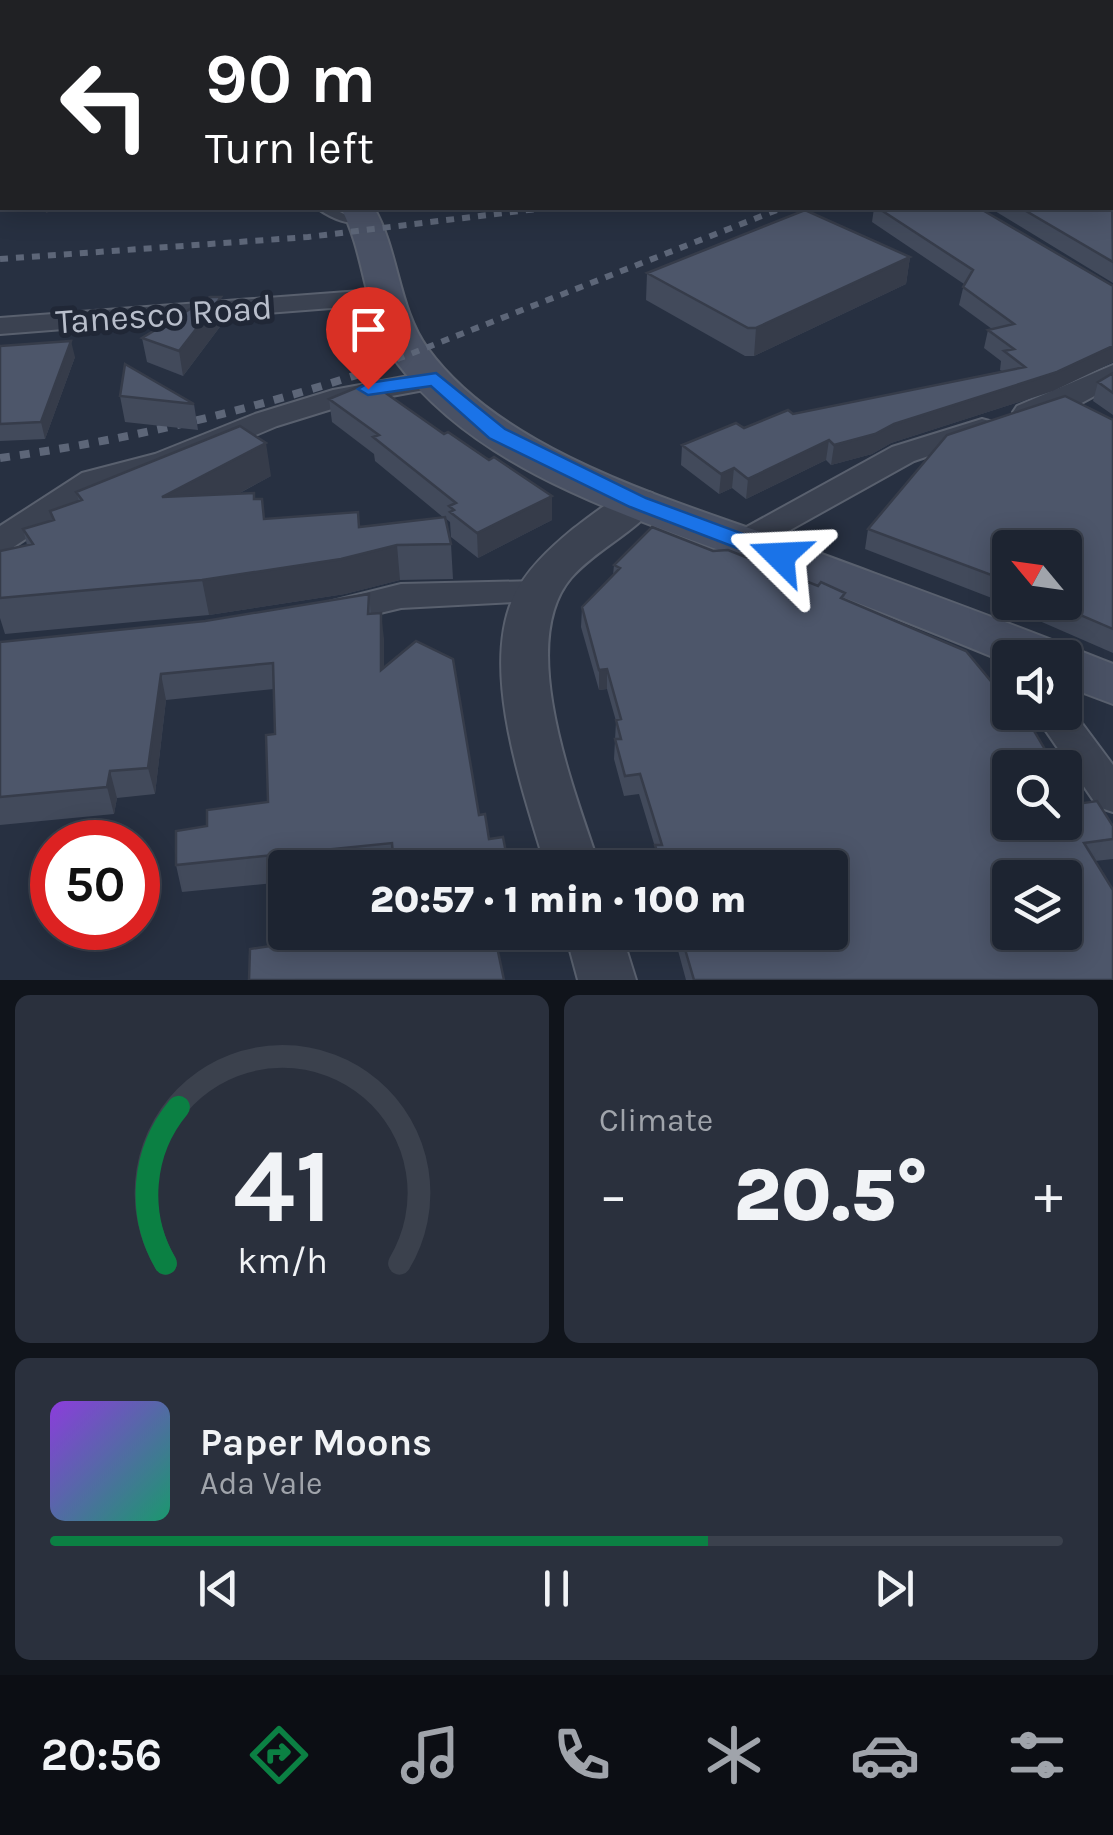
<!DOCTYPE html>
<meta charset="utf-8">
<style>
body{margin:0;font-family:Karla,sans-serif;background:#2a303d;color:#f1f3f6;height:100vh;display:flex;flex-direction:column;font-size:38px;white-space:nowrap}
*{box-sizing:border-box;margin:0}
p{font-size:32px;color:#a0a4ab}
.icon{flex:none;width:55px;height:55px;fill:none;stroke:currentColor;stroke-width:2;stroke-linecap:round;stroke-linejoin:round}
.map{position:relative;height:980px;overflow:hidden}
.panel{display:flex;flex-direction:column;gap:15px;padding:15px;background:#10141b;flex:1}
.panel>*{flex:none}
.banner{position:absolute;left:0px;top:0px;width:1115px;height:210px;box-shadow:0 5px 25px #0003,0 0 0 2px #3b414d;background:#202124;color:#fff;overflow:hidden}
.needle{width:65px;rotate:299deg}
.controls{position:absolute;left:992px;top:530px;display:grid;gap:20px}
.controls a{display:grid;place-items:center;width:90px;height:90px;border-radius:10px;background:#1d2431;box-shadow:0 5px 25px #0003,0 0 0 2px #3b414d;font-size:50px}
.speed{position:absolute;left:30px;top:820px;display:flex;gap:20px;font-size:50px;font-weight:700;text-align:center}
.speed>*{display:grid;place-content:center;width:130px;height:130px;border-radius:50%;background:#1d2431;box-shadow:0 5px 25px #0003,0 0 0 2px #3b414d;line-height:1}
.speed .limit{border:15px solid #d22;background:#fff;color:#111}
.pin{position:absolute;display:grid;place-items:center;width:85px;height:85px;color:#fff;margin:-102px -42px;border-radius:50% 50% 50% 0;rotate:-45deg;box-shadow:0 0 10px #0007}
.pin .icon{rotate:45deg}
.me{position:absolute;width:110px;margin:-55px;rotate:291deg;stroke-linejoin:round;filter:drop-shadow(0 0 8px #0008)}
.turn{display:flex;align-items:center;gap:35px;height:210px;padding:0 40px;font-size:45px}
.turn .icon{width:130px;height:130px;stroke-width:2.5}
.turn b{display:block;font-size:70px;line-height:85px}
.big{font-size:75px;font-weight:800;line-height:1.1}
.panel .card{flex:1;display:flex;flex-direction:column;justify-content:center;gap:15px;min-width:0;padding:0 35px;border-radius:15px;background:#2a303d}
.panel .dial{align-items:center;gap:0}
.dial svg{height:260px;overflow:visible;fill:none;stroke:#3b414d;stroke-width:7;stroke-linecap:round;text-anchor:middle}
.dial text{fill:#f1f3f6;stroke:none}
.song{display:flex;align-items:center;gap:30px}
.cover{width:120px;height:120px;border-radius:15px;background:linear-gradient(135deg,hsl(270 70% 55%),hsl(160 70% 35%))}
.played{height:10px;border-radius:5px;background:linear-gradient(90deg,#0b8043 65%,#3b414d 65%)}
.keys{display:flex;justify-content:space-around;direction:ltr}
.heat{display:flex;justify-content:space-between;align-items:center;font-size:55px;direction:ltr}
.panel .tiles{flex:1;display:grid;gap:15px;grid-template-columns:1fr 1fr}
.card:last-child{grid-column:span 2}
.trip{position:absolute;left:268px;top:850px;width:580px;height:100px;border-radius:10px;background:#1d2431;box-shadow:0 5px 25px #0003,0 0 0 2px #3b414d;font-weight:800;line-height:100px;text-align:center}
.dock{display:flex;height:160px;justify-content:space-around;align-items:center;background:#0c0e14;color:#a0a4ab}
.dock .icon{width:70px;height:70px}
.dock .current{color:#0b8043}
.dock b{font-size:45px;color:#f1f3f6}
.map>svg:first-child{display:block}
</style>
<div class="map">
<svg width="1113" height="980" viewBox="0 0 1113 980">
<rect width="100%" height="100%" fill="#273041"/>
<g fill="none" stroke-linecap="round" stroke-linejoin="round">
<defs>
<path id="service" d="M317 208H331L344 214 366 218 368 220C352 228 331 218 317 208Z"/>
<path id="minor" d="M1112 143 1113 144V158H1112Z
M387 289 396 291 400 297 396 303 0 334V318Z
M1113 365V386L1076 406 1028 421 1013 412 1017 406Z
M436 371 446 374 451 380 446 386 348 404 277 426 177 468 104 487 12 548 0 551V526L82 473 155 454 255 414 333 390Z
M982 419 993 422 997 428 993 434 914 461 756 549H732L727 542 732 535 892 447Z
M538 581 551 584 556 592 551 600 401 608 330 625 317 621 312 613 317 605 401 584Z
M1066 702 1113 765V812L1098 807 1033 712H1065Z"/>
<path id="tertiary" d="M638 490 652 493 658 502C637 532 596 549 571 578 515 644 576 795 600 868H546C524 793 480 673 513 598 525 571 550 548 573 529 593 514 614 496 638 490Z
M565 932H621L636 980H578Z"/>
<path id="secondary" d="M0 4H2V19H0Z
M341 208H374C399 251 398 309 428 349 505 455 682 503 800 546 905 585 1011 623 1113 664V704L1065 686V658H1010V664C926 629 841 596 756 564 633 517 481 474 398 364 363 318 367 257 341 208Z"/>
</defs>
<use href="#service" stroke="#59606e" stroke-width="4"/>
<use href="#minor" stroke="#59606e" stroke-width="4"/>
<use href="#tertiary" stroke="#59606e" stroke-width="4"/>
<use href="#secondary" stroke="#59606e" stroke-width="4"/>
<path stroke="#475a5f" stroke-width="4" stroke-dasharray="5 5" stroke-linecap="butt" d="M928 0 932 2"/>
<use href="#service" fill="#3b4251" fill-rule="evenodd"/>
<use href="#minor" fill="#3b4251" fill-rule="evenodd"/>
<use href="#tertiary" fill="#3b4251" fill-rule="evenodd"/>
<use href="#secondary" fill="#495164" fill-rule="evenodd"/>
<path stroke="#5d6678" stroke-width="6" stroke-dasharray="8 8" stroke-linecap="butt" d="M0 259 308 237 545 208
M367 371 782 208"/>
<path stroke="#5d6678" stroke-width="8" stroke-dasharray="10 10" stroke-linecap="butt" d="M0 458C129 440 251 410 375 369"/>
</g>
<path fill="#424a5b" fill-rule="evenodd" d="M49 0H869L868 2H56Z
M1004 0H1113L1109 2H1016Z
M1112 177 1113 283 990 208H1112Z
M874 208H979L1113 286V362L1053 391 891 443 872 454 831 465 826 460 746 499 732 488 719 494 681 465 682 445 793 414 1002 371 1000 370 1001 361 984 348 988 330 992 329 959 305 964 284 872 222Z
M910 257 906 284 754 356H745L646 300 647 273Z
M225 320 183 376 147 362 142 338Z
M0 346 75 357 45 439 0 441Z
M1113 373V415L1093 401 1098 382Z
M120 396 194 404 198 430 125 422Z
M329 399 552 520 478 558 451 537 450 522 445 518 451 544 453 579 400 580 345 594 209 615 5 634 0 618V551L27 545 23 529 53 521 50 511 79 501 76 492 271 476 238 494 254 499 265 519 359 527 444 518 375 461 374 454 332 422Z
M1113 420V653L1014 610 1015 607 865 549 868 529ZM1010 548 1065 602H1010Z
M713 551 818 586 845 593 844 599 1077 804 1113 826V859L1095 861 1113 980H686L673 932H830V868H654L655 847 639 794 624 796 614 759 616 721 607 689 599 690 581 627 582 607 613 575 614 565Z
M369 594 371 614 384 639V668L479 815 489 839 509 868H285V882L182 892 176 865 207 826 268 802 275 734 274 689 166 700 155 794 117 798 114 814 0 825V642L205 621Z"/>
<path fill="#363c4a" d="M1097 0H1113L1109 2H1093Z
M2 119V133L0 134V120Z
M45 208H60L46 213Z
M910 257 906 284 754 356 756 328Z
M221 297 225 320 183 376 179 351Z
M71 341 75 357 45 439 41 422Z
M1113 346V362L1053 391 891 443 872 454 831 465 834 445Z
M829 440 826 460 746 499 748 479Z
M266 443 271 476 169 531 162 497Z
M734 468 732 488 719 494 721 474Z
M552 496V520L478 558 477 533Z
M397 545 400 580 345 594 209 615 202 580Z
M381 613 384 639V696L381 670Z
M607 669V689L599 690V670Z
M161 674 166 700 155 794 148 768Z
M110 771 117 798 114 814 107 787Z"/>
<path fill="#4d566a" stroke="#363c4a" stroke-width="2.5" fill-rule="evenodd" d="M76 0H868L867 2H83Z
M1053 0H1081L1076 2H1064Z
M2 64V119L0 120V67Z
M1112 191 1113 262 1021 208H1112Z
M878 208H979L1113 286V346L1057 372 894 424 875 434 834 445 829 440 748 479 734 468 721 474 682 445 736 423 744 428 788 410 793 414 1025 367 1004 351 1014 349 988 330 1014 324 963 287 973 270Z
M805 210 910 257 756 328H748L647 273Z
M210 297H221L179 351 142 338Z
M71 341 41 422 0 424V346Z
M125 364 194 404 120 396Z
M1113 373V393L1098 382Z
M370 382 444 434 448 432 489 460 494 457 552 496 477 533 450 512 454 510 449 506 456 503 373 437 379 435 329 399Z
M1065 396 1113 420V629L1050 602H1065V548H1010V582L868 529 947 435Z
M240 426 266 443 162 497 254 493V499H262L264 519 358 512 359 527 445 517 451 544 397 545 341 559 202 580 0 598V551L33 544 23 529 54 520 50 511 82 500 76 492Z
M652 527 713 551 728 550 818 586 821 582 845 593 841 598 966 651 1000 692 1009 690 1010 712H1023L1056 768H1010V822H1065V783L1077 804 1097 801 1113 826V839L1084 843 1113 890V980H694L680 932H830V868H662L655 845H662L640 774 625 776 615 739H621L616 720 621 719 607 669 599 670 582 607 620 568 614 565ZM1010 878H1065V932H1010Z
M369 594 368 614 381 613V670L416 641 453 659 479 815 485 814 489 839 503 837 509 868H394L392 843 176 865V831L207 826V810L268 802 266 735 275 734 273 663 161 674 148 768 110 771 107 787 0 797V642L205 621Z
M363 932H471L473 946 496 942 504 980H249L250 949Z"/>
<path fill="#1a73e8" stroke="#114b97" stroke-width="2.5" d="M436 373 505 429 646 498 789 551 792 556 780 564 771 561 630 507 489 438 431 386 368 395 358 389 368 383Z"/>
<g text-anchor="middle" stroke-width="10" stroke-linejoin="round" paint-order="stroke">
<g font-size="35" fill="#b8becb" stroke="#202736">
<text transform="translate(164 314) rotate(-4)" y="12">Tanesco Road</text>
</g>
</g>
</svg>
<div class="controls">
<a><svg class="needle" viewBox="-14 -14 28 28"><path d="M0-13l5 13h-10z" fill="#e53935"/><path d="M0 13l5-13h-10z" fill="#a0a4ab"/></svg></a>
<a><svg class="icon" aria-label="sound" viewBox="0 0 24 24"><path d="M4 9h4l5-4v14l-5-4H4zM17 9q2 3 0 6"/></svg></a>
<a><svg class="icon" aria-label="search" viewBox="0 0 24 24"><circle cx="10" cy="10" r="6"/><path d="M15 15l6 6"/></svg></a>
<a><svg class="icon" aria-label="layers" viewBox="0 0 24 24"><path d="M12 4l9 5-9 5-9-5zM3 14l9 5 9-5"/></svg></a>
</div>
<div class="speed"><div class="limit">50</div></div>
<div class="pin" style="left:368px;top:389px;background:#d93025"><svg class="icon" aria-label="arrive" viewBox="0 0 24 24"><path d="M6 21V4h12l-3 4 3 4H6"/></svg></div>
<svg class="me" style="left:780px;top:556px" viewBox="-20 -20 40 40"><path d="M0-17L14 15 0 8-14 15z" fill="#1a73e8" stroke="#fff" stroke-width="4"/></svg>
<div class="trip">20:57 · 1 min · 100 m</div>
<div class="banner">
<div class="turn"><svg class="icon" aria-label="left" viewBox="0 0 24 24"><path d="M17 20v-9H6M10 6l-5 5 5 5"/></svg><div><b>90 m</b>Turn left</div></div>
</div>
</div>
<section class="panel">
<div class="tiles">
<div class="card dial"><svg viewBox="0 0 100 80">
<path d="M14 69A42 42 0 1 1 86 69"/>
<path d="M14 69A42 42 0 0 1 18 21" stroke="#0b8043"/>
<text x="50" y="56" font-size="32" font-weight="700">41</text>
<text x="50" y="72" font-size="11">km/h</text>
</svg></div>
<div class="card"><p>Climate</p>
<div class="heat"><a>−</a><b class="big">20.5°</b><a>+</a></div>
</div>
<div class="card">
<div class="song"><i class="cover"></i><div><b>Paper Moons</b><p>Ada Vale</p></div></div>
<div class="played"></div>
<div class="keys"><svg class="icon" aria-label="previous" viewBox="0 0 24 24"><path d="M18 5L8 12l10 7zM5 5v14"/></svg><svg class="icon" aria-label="pause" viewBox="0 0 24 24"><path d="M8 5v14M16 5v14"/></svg><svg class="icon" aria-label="next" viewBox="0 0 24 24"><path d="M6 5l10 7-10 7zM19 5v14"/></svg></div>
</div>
</div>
</section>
<nav class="dock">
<b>20:56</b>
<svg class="icon current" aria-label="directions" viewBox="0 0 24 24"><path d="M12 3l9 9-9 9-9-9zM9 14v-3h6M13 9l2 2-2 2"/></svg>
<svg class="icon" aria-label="music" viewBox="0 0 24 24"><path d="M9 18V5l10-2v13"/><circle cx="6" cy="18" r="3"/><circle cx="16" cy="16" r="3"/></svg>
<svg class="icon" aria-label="phone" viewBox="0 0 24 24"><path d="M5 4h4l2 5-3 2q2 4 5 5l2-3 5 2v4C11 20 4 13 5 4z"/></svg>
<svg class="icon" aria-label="climate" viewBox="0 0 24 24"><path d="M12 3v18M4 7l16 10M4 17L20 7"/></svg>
<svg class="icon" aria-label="car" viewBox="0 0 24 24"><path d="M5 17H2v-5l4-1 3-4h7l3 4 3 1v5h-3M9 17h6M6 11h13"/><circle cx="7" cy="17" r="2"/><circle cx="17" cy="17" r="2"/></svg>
<svg class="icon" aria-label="filters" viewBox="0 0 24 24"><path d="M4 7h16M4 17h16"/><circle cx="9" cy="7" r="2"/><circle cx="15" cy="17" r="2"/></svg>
</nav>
